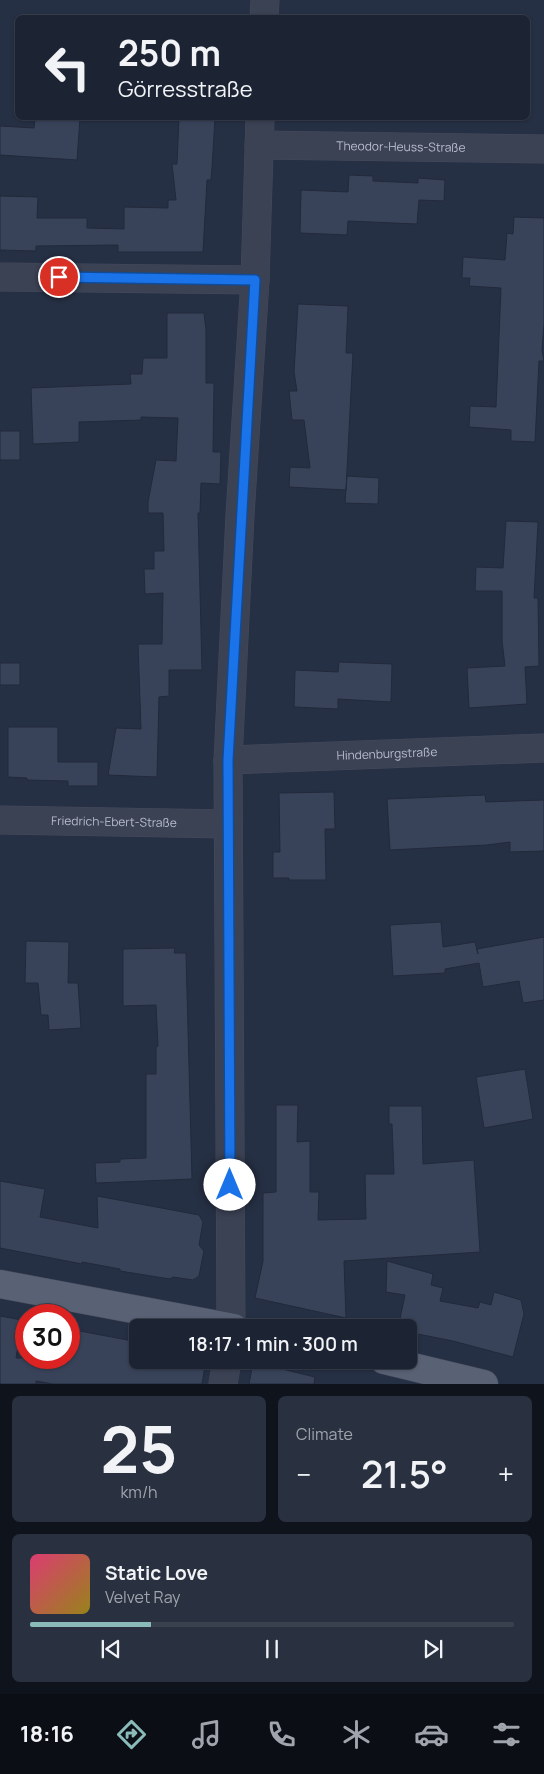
<!DOCTYPE html>
<meta charset="utf-8">
<style>
body{margin:0;font-family:Manrope,sans-serif;background:#29303f;color:#f1f3f6;height:100vh;display:flex;flex-direction:column;font-size:19px;white-space:nowrap}
*{box-sizing:border-box;margin:0}
p{font-size:16px;color:#a0a4ac}
.icon{flex:none;width:28px;height:28px;fill:none;stroke:currentColor;stroke-width:2;stroke-linecap:round;stroke-linejoin:round}
.map{position:relative;height:1384px;overflow:hidden}
.details{display:flex;flex-direction:column;gap:12px;padding:12px;background:#0f141c;flex:1}
.details>*{flex:none}
.banner{position:absolute;left:15px;top:15px;width:515px;height:105px;border-radius:8px;box-shadow:0 1px 4px #0004,0 0 0 1px #3a414e;background:#1c2433;color:#f1f3f6;overflow:hidden}
.speed{position:absolute;left:15px;top:1304px;display:flex;gap:10px;font-size:25px;font-weight:700;text-align:center}
.speed>*{display:grid;place-content:center;width:65px;height:65px;border-radius:50%;background:#1c2433;box-shadow:0 1px 4px #0004,0 0 0 1px #3a414e;line-height:1}
.speed .limit{border:8px solid #d22;background:#fff;color:#111}
.pin{position:absolute;display:grid;place-items:center;width:42px;height:42px;color:#fff;margin:-21px;border:2px solid #fff;border-radius:50%;box-shadow:0 1px 5px #0007}
.me{position:absolute;width:55px;margin:-28px;rotate:0deg;stroke-linejoin:round;filter:drop-shadow(0 0 4px #0008)}
.turn{display:flex;align-items:center;gap:18px;height:105px;padding:0 20px;font-size:22px}
.turn .icon{width:65px;height:65px;stroke-width:2.5}
.turn b{display:block;font-size:35px;line-height:42px}
.big{font-size:38px;font-weight:600;line-height:1.1}
.details .card{flex:1;display:flex;flex-direction:column;justify-content:center;gap:8px;min-width:0;padding:0 18px;border-radius:8px;background:#29303f}
.details .dial{align-items:center;gap:0}
.dial b{font-size:65px;line-height:1}
.song{display:flex;align-items:center;gap:15px}
.cover{width:60px;height:60px;border-radius:8px;background:linear-gradient(135deg,hsl(340 70% 55%),hsl(50 70% 35%))}
.played{height:5px;border-radius:2px;background:linear-gradient(90deg,#8bbbb9 25%,#3a414e 25%)}
.keys{display:flex;justify-content:space-around;direction:ltr}
.heat{display:flex;justify-content:space-between;align-items:center;font-size:28px;direction:ltr}
.details .tiles{flex:1;display:grid;gap:12px;grid-template-columns:1fr 1fr}
.card:last-child{grid-column:span 2}
.trip{position:absolute;left:129px;top:1319px;width:288px;height:50px;border-radius:8px;background:#1c2433;box-shadow:0 1px 4px #0004,0 0 0 1px #3a414e;font-weight:600;line-height:50px;text-align:center}
.menu{display:flex;height:80px;justify-content:space-around;align-items:center;background:#0b0e14;color:#a0a4ac}
.menu .icon{width:35px;height:35px}
.menu .selected{color:#8bbbb9}
.menu b{font-size:22px;color:#f1f3f6}
.map>svg:first-child{display:block}
</style>
<div class="map">
<svg width="544" height="1384" viewBox="0 0 544 1384">
<rect width="100%" height="100%" fill="#263044"/>
<path fill="#38435a" stroke="#22293b" d="M35 118H80L77 160 0 155V126L34 128Z
M179 118H215L212 168 211 180H207L203 252H118V245L36 246V251L0 250V196L38 197 37 218H87V228L124 229V207L168 208V200H176L172 164H177Z
M349 175 373 176V181L395 182 418 183V178L445 180 444 201 419 200 417 224 348 221 347 235 300 233 301 190 348 192Z
M514 217 544 218V324L542 350 544 361H539L535 442 511 441V430L469 427 470 406 496 407 501 288 469 286 470 278H462L463 257 505 260 507 233 513 234Z
M298 304 348 306 346 353H353L346 490 289 487 290 467 310 468 304 420H292L289 391H297L294 372Z
M167 313H204L206 330V383H214L213 452H221L220 484 201 483 200 513H198L202 670H169V696L159 697 157 777 108 775 116 728 141 729 138 644H162L163 593 145 594 144 569H154V551H164L163 513H148V502L156 460 176 461 178 418 141 417V420L79 422V442L33 444 31 388 131 384 130 374H142L143 358H167Z
M0 431H20V460H0Z
M347 476 379 478 378 504 345 503Z
M506 521 538 522 534 598H538L539 666 525 667 527 704 469 708 467 668 505 666 502 641V591H475L476 567 503 568Z
M339 662 392 664 391 702 338 699V709L294 707 295 670 338 672Z
M0 663H20V685H0Z
M8 727H58V762H98V786H68V781L27 780V778L8 777Z
M334 792 335 829H325L326 880H289V878H273V852H280L279 793Z
M485 795 486 802 544 800V851L510 852V842L487 845 390 850 387 799Z
M441 922 443 947 475 942 478 954 477 949 544 937V1000L523 1003 519 981 483 987 479 963 445 969V973L393 976 390 925Z
M26 941 69 942 68 983H78L81 1028 49 1030 48 1015H41L38 983H25Z
M175 948 174 953H186L192 1179 96 1183 95 1163 120 1162V1159L146 1158V1074H156V1047L158 1046 156 1005 123 1006V949Z
M525 1069 533 1119 484 1128 476 1077Z
M276 1105H298L297 1142 310 1141V1192H319L318 1220 366 1219 365 1174H394L392 1124H389V1106H422L423 1164 474 1160 480 1252 344 1261 346 1318 255 1298 263 1261V1193L276 1192Z
M0 1181 45 1189 40 1217 98 1228 97 1196 199 1215 203 1222 199 1245 204 1251 199 1276 193 1280 173 1277 170 1279 120 1271V1269L82 1262V1264L0 1248Z
M387 1261 433 1274 431 1285 443 1288 440 1301 478 1308 480 1302 491 1305 494 1292 521 1300 524 1314 513 1357 453 1341 408 1332V1328H398L405 1295 386 1292Z
M0 1316 22 1320 16 1358H69V1329L138 1342V1360H206L202 1384H53L36 1381V1384H0Z
M253 1362 315 1377 314 1384H249Z"/>
<g fill="none" stroke-linecap="round" stroke-linejoin="round">
<defs>
<g id="minor">
<path d="M264 18 265 0"/>
<path id="s1" d="M259 145 544 149"/>
<path d="M0 277 255 280"/>
<path id="s2" d="M228 760 544 748"/>
<path id="s3" d="M0 820 227 824"/>
<path d="M231 1328 228 760 240 515 255 280 260 118"/>
<path d="M223 1384 227 1360"/>
</g>
<path id="major" d="M0 1284 234 1328
M384 1360 484 1384"/>
</defs>
<use href="#minor" stroke="#454b5d" stroke-width="29"/>
<use href="#major" stroke="#454b5d" stroke-width="29"/>
<use href="#minor" stroke="#3b4254" stroke-width="28"/>
<use href="#major" stroke="#596174" stroke-width="28"/>
</g>
<g fill="none" stroke-linecap="round" stroke-linejoin="round">
<defs>
<path id="route" d="M59 277 255 280 228 760 230 1185"/>
</defs>
<use href="#route" stroke="#114b97" stroke-width="12"/>
<use href="#route" stroke="#1a73e8" stroke-width="9"/>
</g>
<g text-anchor="middle" stroke-width="5" stroke-linejoin="round" paint-order="stroke">
<g font-size="12" fill="#b9becd" stroke="#202739">
<text dy="4" stroke="none"><textPath href="#s1" startOffset="142">Theodor-Heuss-Straße</textPath></text>
<text dy="4" stroke="none"><textPath href="#s2" startOffset="159">Hindenburgstraße</textPath></text>
<text dy="4" stroke="none"><textPath href="#s3" startOffset="114">Friedrich-Ebert-Straße</textPath></text>
</g>
</g>
</svg>
<div class="speed"><div class="limit">30</div></div>
<div class="pin" style="left:59px;top:277px;background:#d93025"><svg class="icon" aria-label="arrive" viewBox="0 0 24 24"><path d="M6 21V4h12l-3 4 3 4H6"/></svg></div>
<svg class="me" style="left:230px;top:1185px" viewBox="-20 -20 40 40"><circle r="19" fill="#fff"/><path d="M0-13L10 11 0 6-10 11z" fill="#1a73e8"/></svg>
<div class="trip">18:17 · 1 min · 300 m</div>
<div class="banner">
<div class="turn"><svg class="icon" aria-label="left" viewBox="0 0 24 24"><path d="M17 20v-9H6M10 6l-5 5 5 5"/></svg><div><b>250 m</b>Görresstraße</div></div>
</div>
</div>
<section class="details">
<div class="tiles">
<div class="card dial"><b>25</b><p>km/h</p></div>
<div class="card"><p>Climate</p>
<div class="heat"><a>−</a><b class="big">21.5°</b><a>+</a></div>
</div>
<div class="card">
<div class="song"><i class="cover"></i><div><b>Static Love</b><p>Velvet Ray</p></div></div>
<div class="played"></div>
<div class="keys"><svg class="icon" aria-label="previous" viewBox="0 0 24 24"><path d="M18 5L8 12l10 7zM5 5v14"/></svg><svg class="icon" aria-label="pause" viewBox="0 0 24 24"><path d="M8 5v14M16 5v14"/></svg><svg class="icon" aria-label="next" viewBox="0 0 24 24"><path d="M6 5l10 7-10 7zM19 5v14"/></svg></div>
</div>
</div>
</section>
<nav class="menu">
<b>18:16</b>
<svg class="icon selected" aria-label="directions" viewBox="0 0 24 24"><path d="M12 3l9 9-9 9-9-9zM9 14v-3h6M13 9l2 2-2 2"/></svg>
<svg class="icon" aria-label="music" viewBox="0 0 24 24"><path d="M9 18V5l10-2v13"/><circle cx="6" cy="18" r="3"/><circle cx="16" cy="16" r="3"/></svg>
<svg class="icon" aria-label="phone" viewBox="0 0 24 24"><path d="M5 4h4l2 5-3 2q2 4 5 5l2-3 5 2v4C11 20 4 13 5 4z"/></svg>
<svg class="icon" aria-label="climate" viewBox="0 0 24 24"><path d="M12 3v18M4 7l16 10M4 17L20 7"/></svg>
<svg class="icon" aria-label="car" viewBox="0 0 24 24"><path d="M5 17H2v-5l4-1 3-4h7l3 4 3 1v5h-3M9 17h6M6 11h13"/><circle cx="7" cy="17" r="2"/><circle cx="17" cy="17" r="2"/></svg>
<svg class="icon" aria-label="filters" viewBox="0 0 24 24"><path d="M4 7h16M4 17h16"/><circle cx="9" cy="7" r="2"/><circle cx="15" cy="17" r="2"/></svg>
</nav>
